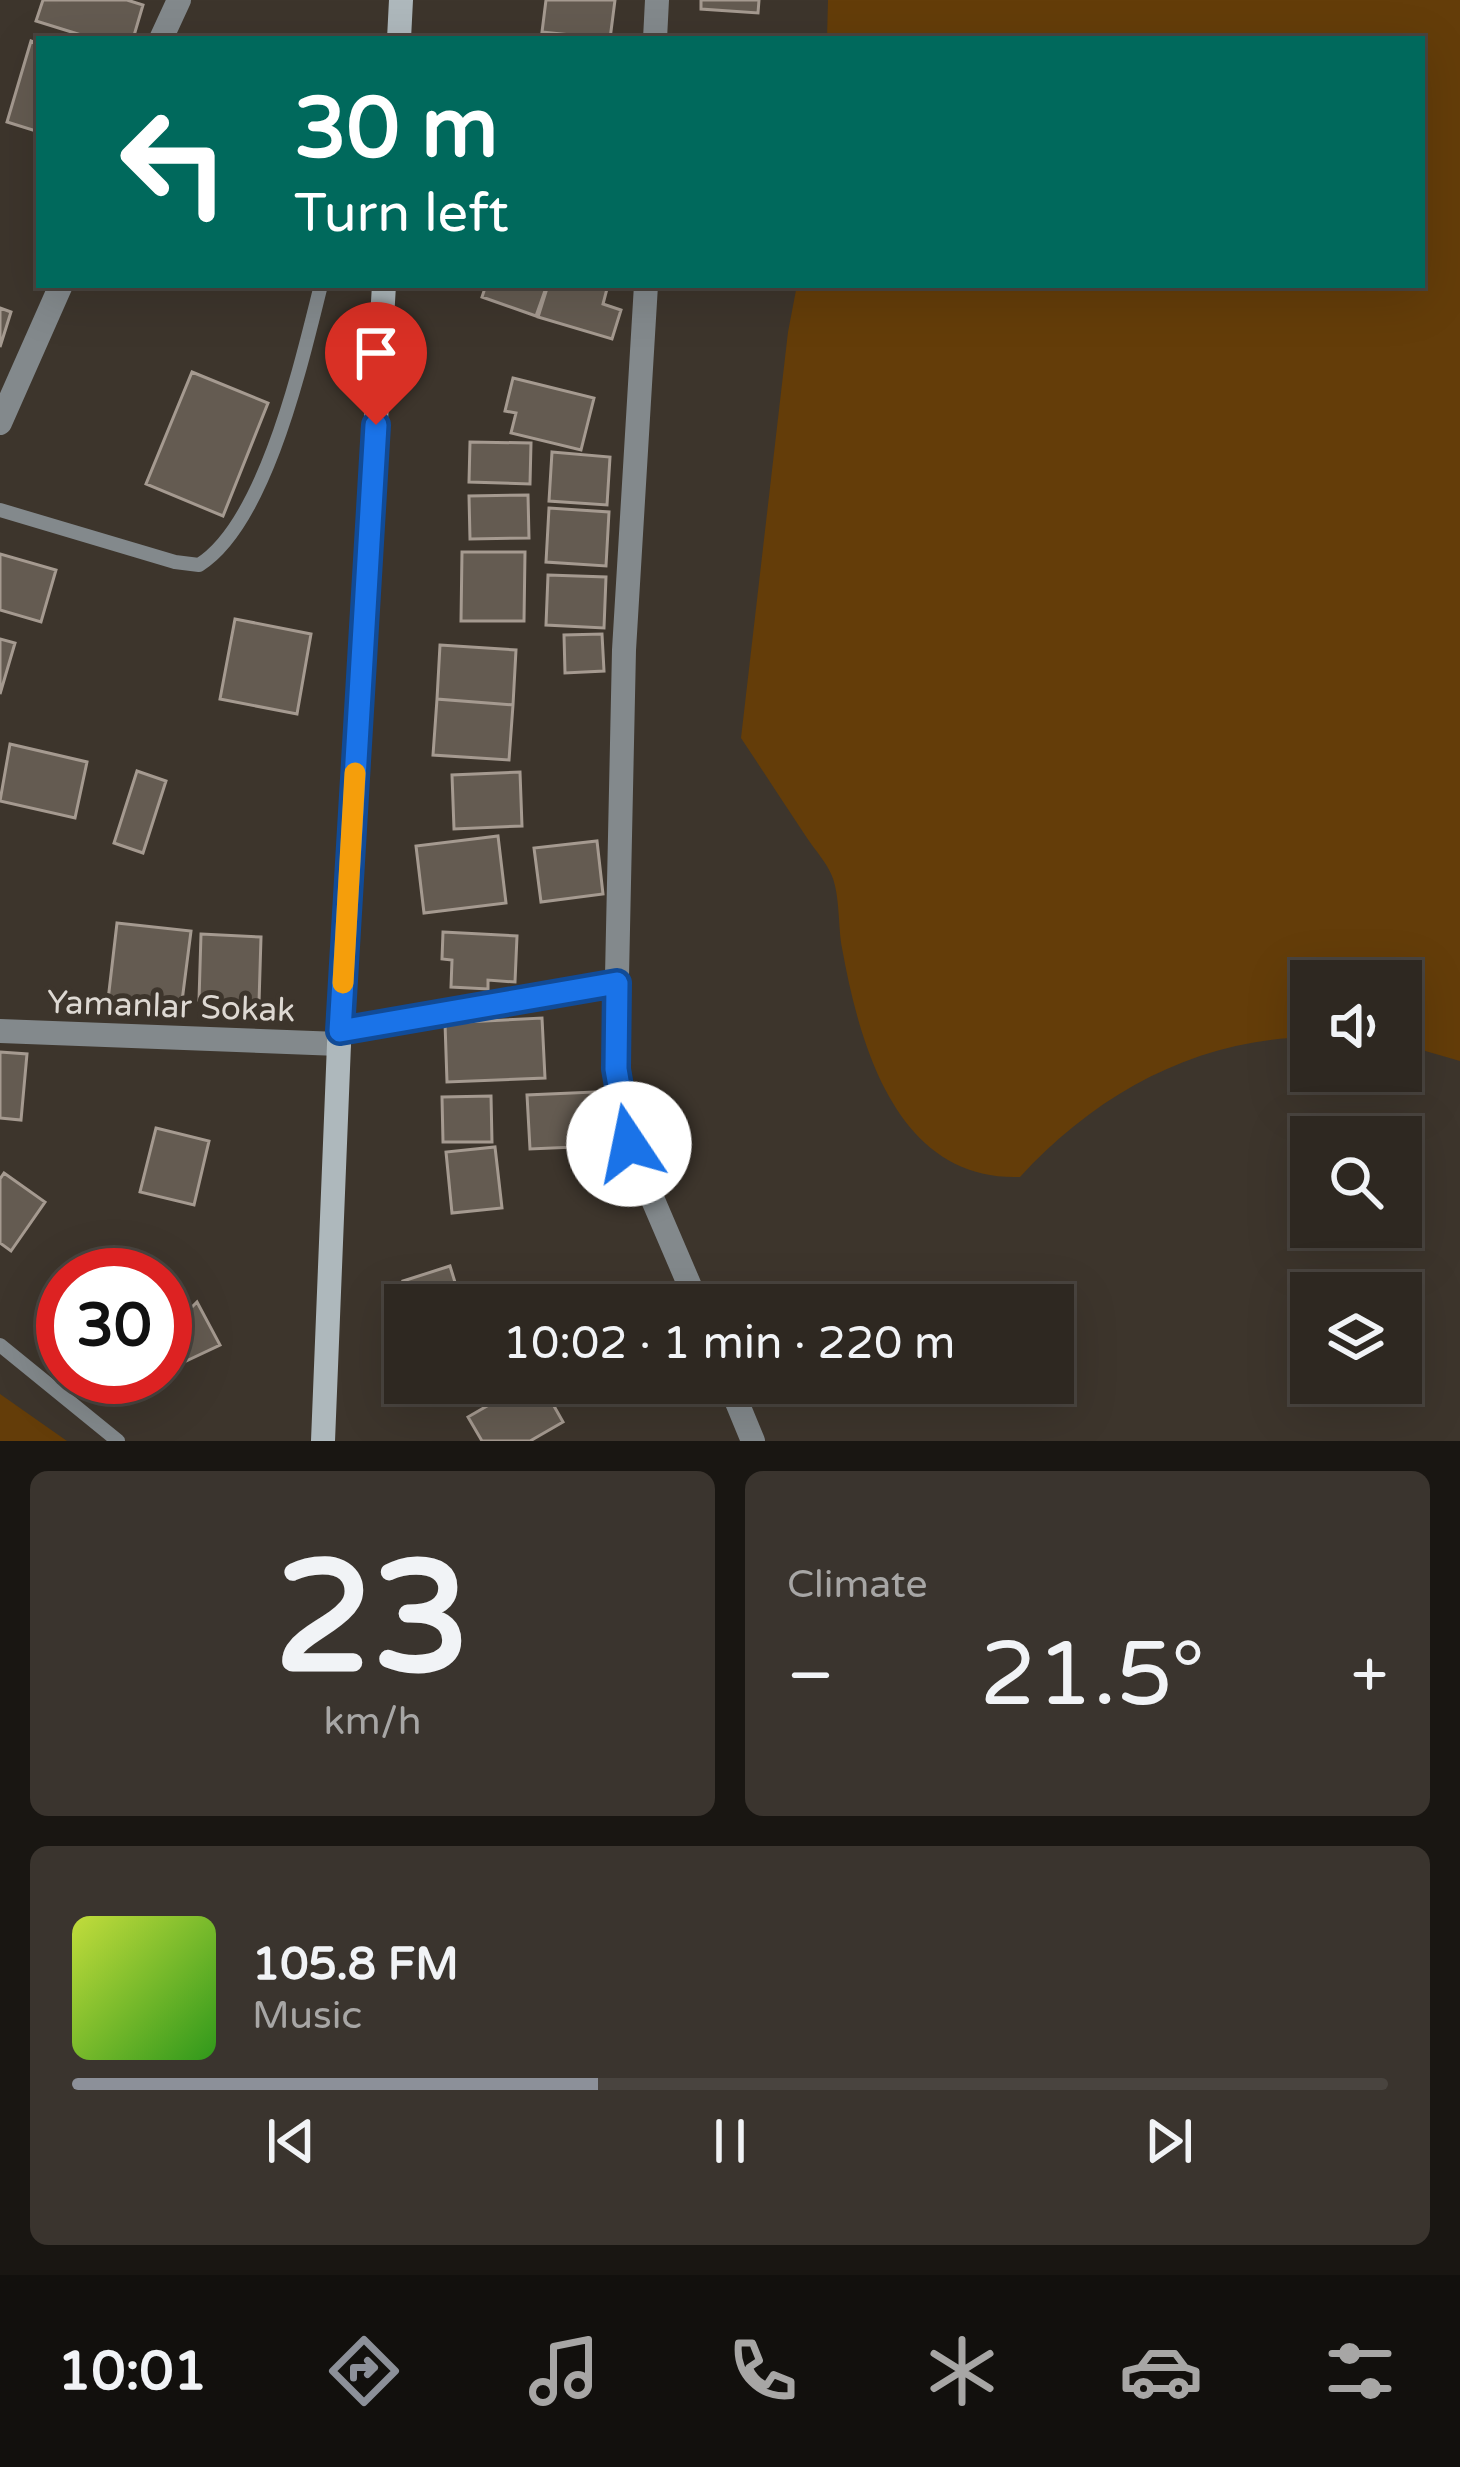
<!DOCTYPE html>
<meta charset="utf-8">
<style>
body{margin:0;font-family:"Varela Round",sans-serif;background:#3a342e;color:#f1f3f6;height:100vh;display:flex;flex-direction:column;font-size:45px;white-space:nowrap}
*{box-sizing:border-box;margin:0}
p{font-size:39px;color:#a7a6a5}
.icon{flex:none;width:66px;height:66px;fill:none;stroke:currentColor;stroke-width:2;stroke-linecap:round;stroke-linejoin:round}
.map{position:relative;height:1441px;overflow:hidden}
.drawer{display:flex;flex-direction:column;gap:30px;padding:30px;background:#191612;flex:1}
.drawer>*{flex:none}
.hud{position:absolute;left:36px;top:36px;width:1389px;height:252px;border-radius:0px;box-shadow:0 12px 48px #0002,0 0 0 3px #49443f;background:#00695c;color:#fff;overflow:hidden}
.controls{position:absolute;left:1290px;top:960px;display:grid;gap:24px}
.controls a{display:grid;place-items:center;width:132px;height:132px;border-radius:0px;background:#2e2821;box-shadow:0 12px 48px #0002,0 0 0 3px #49443f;font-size:60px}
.speed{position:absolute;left:36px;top:1248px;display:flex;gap:24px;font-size:60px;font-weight:700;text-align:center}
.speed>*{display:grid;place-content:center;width:156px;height:156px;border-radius:50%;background:#2e2821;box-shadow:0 12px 48px #0002,0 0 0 3px #49443f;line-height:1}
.speed .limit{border:18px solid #d22;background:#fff;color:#111}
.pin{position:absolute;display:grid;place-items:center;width:102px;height:102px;color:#fff;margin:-123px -51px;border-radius:50% 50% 50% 0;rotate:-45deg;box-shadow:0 0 12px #0007}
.pin .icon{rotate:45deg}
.me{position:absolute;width:132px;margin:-66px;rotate:349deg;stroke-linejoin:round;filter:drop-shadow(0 0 9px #0008)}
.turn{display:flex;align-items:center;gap:42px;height:252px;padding:0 60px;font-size:54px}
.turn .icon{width:156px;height:156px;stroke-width:2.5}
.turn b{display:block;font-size:84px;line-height:102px}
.big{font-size:90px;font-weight:600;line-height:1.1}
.drawer .card{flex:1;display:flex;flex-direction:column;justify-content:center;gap:18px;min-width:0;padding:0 42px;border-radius:18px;background:#3a342e}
.drawer .dial{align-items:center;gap:0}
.dial b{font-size:156px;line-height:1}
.song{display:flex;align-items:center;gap:36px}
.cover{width:144px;height:144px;border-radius:18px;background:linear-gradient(135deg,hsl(70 70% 55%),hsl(110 70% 35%))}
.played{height:12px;border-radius:6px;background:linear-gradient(90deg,#8c9099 40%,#49443f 40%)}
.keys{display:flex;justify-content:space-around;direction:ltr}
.heat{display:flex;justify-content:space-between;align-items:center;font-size:66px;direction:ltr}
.drawer .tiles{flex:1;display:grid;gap:30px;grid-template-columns:1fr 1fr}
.card:last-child{grid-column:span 2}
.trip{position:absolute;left:384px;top:1284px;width:690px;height:120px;border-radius:0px;background:#2e2821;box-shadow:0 12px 48px #0002,0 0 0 3px #49443f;font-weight:600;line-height:120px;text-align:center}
.menu{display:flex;height:192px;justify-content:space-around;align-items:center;background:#12100d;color:#a7a6a5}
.menu .icon{width:84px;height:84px}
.menu .current{color:#8c9099}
.menu b{font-size:54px;color:#f1f3f6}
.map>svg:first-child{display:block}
</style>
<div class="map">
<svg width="1460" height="1441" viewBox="0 0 1460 1441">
<rect width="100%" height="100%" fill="#3d352c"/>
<path fill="#643d09" d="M828 0H1460V1061L1401 1044V981H1311V1037C1196 1039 1097 1093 1020 1177 898 1181 860 1048 842 948 838 926 840 896 832 876 827 863 815 850 807 838 785 805 763 771 741 738L788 332 797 285H1422V39H827Z
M0 1394 67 1441H0Z"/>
<path fill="#645b51" stroke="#a59a90" stroke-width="3" d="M43 0H127L143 5 133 39H94L36 21Z
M546 0H615L610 39 542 32Z
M701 0H759L758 13 701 9Z
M31 41 39 44V132L7 122Z
M486 285H547L536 316 482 297Z
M548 285H608L603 304 621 310 612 339 538 317Z
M0 308 11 312 0 347Z
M192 372 268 403 223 516 146 484Z
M513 378 594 398 581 450 511 433 516 413 505 411Z
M470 442 531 443 530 484 469 482Z
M552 452 610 457 607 505 549 501Z
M528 495 529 538 470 539 469 496Z
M549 508 609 512 606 566 546 562Z
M462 552H525L524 621H461Z
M0 554 56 570 41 622 0 610Z
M548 575 606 577 604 628 546 625Z
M235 619 311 634 297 714 220 699Z
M602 634 604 671 565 673 564 635Z
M0 639 15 643 0 694Z
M440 645 516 650 513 705 437 699Z
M437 699 513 705 509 760 433 755Z
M10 744 87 762 75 818 0 801Z
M137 771 166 781 143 853 114 843Z
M520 772 522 826 454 829 452 775Z
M498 836 506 903 424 913 416 846Z
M597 841 603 894 541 902 534 848Z
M117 923 191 931 181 1009 108 1000Z
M443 932 517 936 515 982 488 980V989L451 987 452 960 442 959Z
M201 934 261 937 259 1003 199 1000Z
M542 1018 545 1078 447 1082 445 1023Z
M0 1052 27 1054 21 1120 0 1118Z
M594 1092 597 1146 530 1149 527 1095Z
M491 1096 492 1142H443L442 1097Z
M156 1128 209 1141 194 1205 140 1192Z
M495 1147 502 1208 452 1213 446 1152Z
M4 1173 45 1202 11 1251 0 1243V1179Z
M450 1266 462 1305H411L403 1281Z
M197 1302 220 1345 165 1371V1334Z
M527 1383H541L563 1422 530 1441H482L468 1417Z"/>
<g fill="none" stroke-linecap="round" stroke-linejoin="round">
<path stroke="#83898c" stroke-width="14" d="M0 510 175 562 199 565C266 523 302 360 321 285
M0 1345 118 1441"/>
<path stroke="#83898c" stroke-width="24" d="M161 39 179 0
M655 39 657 0
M646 285 624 650 615 1069 629 1144 698 1305
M0 423 61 285
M0 1031 339 1044
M340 1031 617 983
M729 1383 753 1441"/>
<path stroke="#aeb8bc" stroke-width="24" d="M399 39 401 0
M323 1441 339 1044 384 285"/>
</g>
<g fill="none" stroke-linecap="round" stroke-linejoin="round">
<defs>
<path id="route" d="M376 425 340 1031 617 983 616 1069 629 1144"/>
</defs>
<use href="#route" stroke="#114b97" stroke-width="30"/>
<use href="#route" stroke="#1a73e8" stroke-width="21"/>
<path stroke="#f59e0b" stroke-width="21" d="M343 983 355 773"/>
</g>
<g text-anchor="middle" stroke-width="10" stroke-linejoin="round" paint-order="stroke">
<g font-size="33" fill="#ded9d3" stroke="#3d352c">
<text transform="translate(171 1005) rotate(2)" y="12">Yamanlar Sokak</text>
</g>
</g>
</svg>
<div class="controls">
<a><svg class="icon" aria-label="sound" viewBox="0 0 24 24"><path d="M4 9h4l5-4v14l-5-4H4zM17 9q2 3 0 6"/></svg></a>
<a><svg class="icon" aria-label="search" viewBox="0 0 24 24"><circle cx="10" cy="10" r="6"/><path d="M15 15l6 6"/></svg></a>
<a><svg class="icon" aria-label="layers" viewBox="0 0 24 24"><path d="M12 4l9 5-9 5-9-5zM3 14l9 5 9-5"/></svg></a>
</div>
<div class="speed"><div class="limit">30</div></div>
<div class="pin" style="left:376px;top:425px;background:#d93025"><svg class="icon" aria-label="arrive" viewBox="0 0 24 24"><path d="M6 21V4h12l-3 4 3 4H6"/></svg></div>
<svg class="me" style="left:629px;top:1144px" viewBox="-20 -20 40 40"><circle r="19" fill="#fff"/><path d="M0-13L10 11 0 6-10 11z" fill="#1a73e8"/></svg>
<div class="trip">10:02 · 1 min · 220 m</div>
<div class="hud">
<div class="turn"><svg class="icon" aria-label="left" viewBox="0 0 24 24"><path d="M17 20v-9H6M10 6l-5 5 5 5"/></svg><div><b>30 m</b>Turn left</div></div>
</div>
</div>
<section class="drawer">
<div class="tiles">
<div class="card dial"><b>23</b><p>km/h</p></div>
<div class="card"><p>Climate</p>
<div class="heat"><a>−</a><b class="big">21.5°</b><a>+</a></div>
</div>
<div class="card">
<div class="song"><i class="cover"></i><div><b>105.8 FM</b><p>Music</p></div></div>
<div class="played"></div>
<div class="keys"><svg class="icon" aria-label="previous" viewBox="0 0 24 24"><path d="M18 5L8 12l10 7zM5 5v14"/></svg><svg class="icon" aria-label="pause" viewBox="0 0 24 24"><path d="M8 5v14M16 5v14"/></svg><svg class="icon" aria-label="next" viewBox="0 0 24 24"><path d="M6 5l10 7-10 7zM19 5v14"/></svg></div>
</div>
</div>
</section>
<nav class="menu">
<b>10:01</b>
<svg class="icon current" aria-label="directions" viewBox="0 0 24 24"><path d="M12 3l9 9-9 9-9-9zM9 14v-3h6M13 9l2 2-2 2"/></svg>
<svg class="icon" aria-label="music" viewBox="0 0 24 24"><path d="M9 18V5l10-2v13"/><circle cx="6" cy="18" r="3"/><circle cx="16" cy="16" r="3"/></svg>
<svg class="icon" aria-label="phone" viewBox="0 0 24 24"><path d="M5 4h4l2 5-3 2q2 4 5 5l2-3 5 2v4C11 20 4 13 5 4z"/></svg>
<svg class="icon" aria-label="climate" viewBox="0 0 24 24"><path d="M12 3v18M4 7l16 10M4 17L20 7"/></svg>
<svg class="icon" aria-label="car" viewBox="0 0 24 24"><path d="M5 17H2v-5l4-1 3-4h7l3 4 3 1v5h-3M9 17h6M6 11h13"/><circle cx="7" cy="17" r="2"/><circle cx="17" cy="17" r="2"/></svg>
<svg class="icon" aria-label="filters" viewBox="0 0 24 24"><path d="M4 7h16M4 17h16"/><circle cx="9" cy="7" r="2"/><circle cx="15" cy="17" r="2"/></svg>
</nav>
